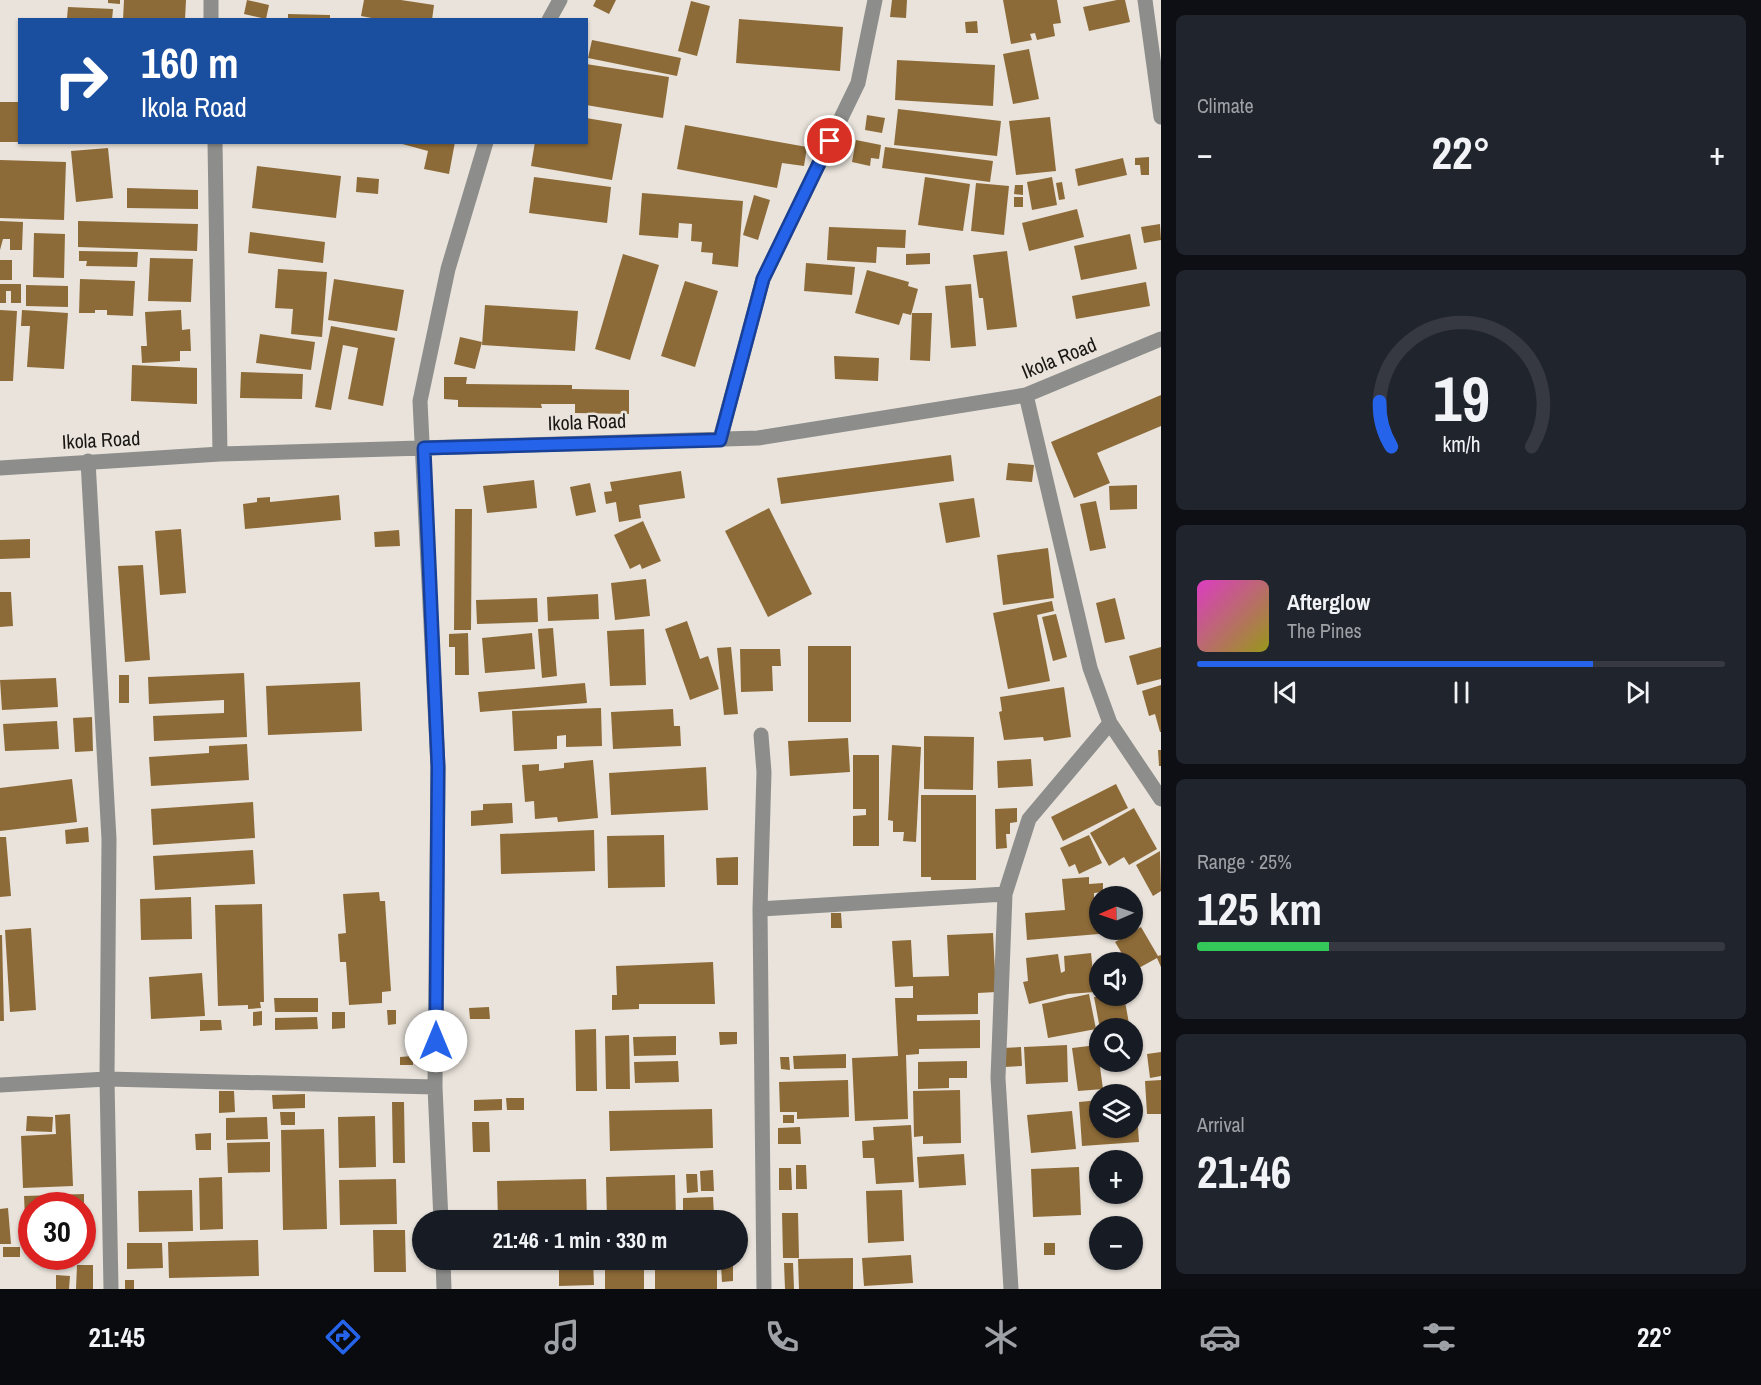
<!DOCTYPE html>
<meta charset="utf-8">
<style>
body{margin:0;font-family:"Archivo Narrow",sans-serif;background:#20242c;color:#f1f3f6;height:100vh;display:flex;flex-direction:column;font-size:22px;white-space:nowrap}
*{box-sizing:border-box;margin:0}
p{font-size:20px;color:#9ea1a6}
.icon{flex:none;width:33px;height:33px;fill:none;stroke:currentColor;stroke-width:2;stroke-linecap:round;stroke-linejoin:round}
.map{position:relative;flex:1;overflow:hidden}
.sheet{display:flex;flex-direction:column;gap:15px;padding:15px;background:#0d0f14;width:600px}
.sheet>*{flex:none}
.hud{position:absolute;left:18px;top:18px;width:570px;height:126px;border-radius:0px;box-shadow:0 2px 4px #0004;background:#1a4fa0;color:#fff;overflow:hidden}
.needle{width:39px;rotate:268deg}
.tools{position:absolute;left:1089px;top:886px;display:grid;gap:12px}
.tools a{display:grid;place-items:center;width:54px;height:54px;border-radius:50%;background:#171b24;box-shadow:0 2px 4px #0004;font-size:30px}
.speed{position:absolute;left:18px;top:1192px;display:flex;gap:12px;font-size:30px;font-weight:700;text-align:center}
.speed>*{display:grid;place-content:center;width:78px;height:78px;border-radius:50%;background:#171b24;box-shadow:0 2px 4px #0004;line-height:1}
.speed .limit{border:9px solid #d22;background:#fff;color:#111}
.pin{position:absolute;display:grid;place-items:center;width:51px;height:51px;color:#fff;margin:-26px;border:3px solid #fff;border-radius:50%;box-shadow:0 2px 6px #0007}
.me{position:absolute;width:66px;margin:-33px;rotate:0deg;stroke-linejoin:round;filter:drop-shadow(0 0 4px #0008)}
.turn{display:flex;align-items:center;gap:21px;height:126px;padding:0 24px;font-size:27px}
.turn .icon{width:78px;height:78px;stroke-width:2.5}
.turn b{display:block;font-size:42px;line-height:51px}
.big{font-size:45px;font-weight:800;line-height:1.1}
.sheet .card{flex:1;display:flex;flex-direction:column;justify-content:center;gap:9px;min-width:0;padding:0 21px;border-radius:9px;background:#20242c}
.sheet .dial{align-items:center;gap:0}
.dial svg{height:156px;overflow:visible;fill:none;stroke:#363941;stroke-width:7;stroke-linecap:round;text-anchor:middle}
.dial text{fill:#f1f3f6;stroke:none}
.song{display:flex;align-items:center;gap:18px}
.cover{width:72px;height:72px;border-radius:9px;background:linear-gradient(135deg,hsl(310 70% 55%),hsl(60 70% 35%))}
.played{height:6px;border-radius:3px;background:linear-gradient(90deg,#2563eb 75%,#363941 75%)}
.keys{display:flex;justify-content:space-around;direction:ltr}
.heat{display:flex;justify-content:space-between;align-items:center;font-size:33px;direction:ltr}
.charge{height:9px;border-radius:4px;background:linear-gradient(90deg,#34c759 25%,#363941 0)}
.trip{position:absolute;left:412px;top:1210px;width:336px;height:60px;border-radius:30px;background:#171b24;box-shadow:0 2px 4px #0004;font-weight:800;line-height:60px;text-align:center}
.menu{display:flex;height:96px;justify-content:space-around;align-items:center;background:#090b0e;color:#9ea1a6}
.menu .icon{width:42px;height:42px}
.menu .current{color:#2563eb}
.menu b{font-size:27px;color:#f1f3f6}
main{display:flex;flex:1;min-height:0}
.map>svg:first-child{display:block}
</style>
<main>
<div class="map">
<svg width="1161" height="1289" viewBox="0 0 1161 1289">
<rect width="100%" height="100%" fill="#e9e3db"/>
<path fill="#8d6b38" d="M108 0H120V4L108 3Z
M124 0H186L185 20H123Z
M247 0 269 5 266 19 244 14Z
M364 0H401L434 5 432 20H382L361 16Z
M596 0H616L609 14 593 6Z
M892 0H907L906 18 890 17Z
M1003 0H1057L1061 23 1053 24 1055 36 1037 40 1035 33 1030 34 1032 40 1011 44Z
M1117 0H1125L1130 22 1089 31 1083 7Z
M691 1 710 6 697 56 678 51Z
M68 7 113 9 112 20 67 18Z
M288 14 330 15V20H288Z
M739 19 843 27 840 71 736 63Z
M977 21 978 33H966L965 22Z
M592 40 681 58 677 76 588 58Z
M1029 49 1039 99 1013 104 1003 54Z
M897 60 995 65 993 106 895 100Z
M586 64 669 77 663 118 586 105Z
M0 102H20V142H0Z
M898 109 1001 121 997 156 894 145Z
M867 115 885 118 882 133 865 130Z
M1050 117 1056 171 1016 175 1009 121Z
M586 118 622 124 612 180 531 166 535 142H586Z
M685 125 807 147 804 166 782 163 777 188 677 169Z
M856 140 881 145 879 159 871 158 870 166 852 162Z
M395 142H455L449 174 424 169 428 151Z
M885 147 993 161 990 182 882 168Z
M108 148 113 198 76 202 71 151Z
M1149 157V175H1141L1140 165H1135V158Z
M1123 158 1127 175 1078 186 1075 169Z
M0 160 66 162 64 220 0 218Z
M257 166 341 176 336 218 252 208Z
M357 177 379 179 378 194 356 192Z
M534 177 611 187 607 223 529 213Z
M925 177 970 184 963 231 918 225Z
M1052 177 1057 205 1032 210 1027 182Z
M1062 182 1065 199 1059 200 1056 183Z
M976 183 1009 186 1004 235 971 231Z
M1015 185H1023V195L1014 194Z
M127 188 198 190V209L127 208Z
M642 193 743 201 738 267 712 264 713 253 701 252 702 242 691 241 692 224 679 223 678 238 639 235Z
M754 195 770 200 758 240 743 235Z
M1014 197H1023V207H1014Z
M1077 209 1084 237 1029 251 1022 223Z
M0 221 23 222 22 250H10V239H3L0 250Z
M78 221 198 224 197 251 78 247Z
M1160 224 1161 240 1144 243 1141 227Z
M829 227 906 230 905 248 877 247 876 263 827 260Z
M250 232 325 242 323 263 248 253Z
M34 233 65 234 64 278 33 277Z
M1130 234 1137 269 1081 280 1074 246Z
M79 251 138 252 137 267 86 266 87 261H79Z
M1007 251 1017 327 987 330 983 298H979L973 255Z
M930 253V264L906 265V254Z
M623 254 659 265 630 360 595 349Z
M150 258 193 259 191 302 148 301Z
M0 260H12V280H0Z
M806 263 855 267 852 295 804 291Z
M278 269 327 272 322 337 291 334 293 309 275 308Z
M867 270 909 282 908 286 918 289 911 315 903 313 899 325 855 313Z
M80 279 135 281 133 316 107 315V310H95V313H79Z
M334 279 404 290 397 331 328 320Z
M685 281 718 291 695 367 661 356Z
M1146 282 1150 306 1076 319 1072 296Z
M0 284H21V303H11V291H6V303H0Z
M971 284 976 346 951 348 945 286Z
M26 285 68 286V307L26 306Z
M485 305 578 311 575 351 482 345Z
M0 310 17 311 13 381H0Z
M22 310 68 313 64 369 27 367 30 326H21Z
M181 310 182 330 190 329 191 351H180V361L142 363 141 346H147L145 312Z
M912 313H932L930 361 910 360Z
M331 326 395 338 383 406 348 399 358 348 343 345 331 410 315 407Z
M260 334 315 342 311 370 256 363Z
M460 337 482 342 475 369 454 364Z
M834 356 879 358 878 381 835 379Z
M132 365 197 368V404L131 401Z
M241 372 303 374 302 399 240 398Z
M444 377H467L466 384 572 385V389L629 390V414L575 413V404H541L542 408 458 407V400L444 399Z
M1161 395V426L1097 453 1110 483 1074 498 1051 442Z
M951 455 954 481 781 504 777 478Z
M1008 463 1034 465 1032 482 1006 480Z
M681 471 685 498 639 505 641 518 619 522 616 502 606 504 604 492 612 491 610 482Z
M534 480 537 508 487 513 483 486Z
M590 483 596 512 576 516 570 487Z
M1137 485V509L1110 510 1109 486Z
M339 495 341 520 245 529 243 504 257 502V498L270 497V502Z
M974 498 980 537 946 543 939 503Z
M1096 501 1106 548 1090 551 1080 504Z
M769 508 812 594 768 617 725 531Z
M455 509H472L471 630H454Z
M643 521 661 561 642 569 640 564 630 569 614 535Z
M181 529 186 593 160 595 155 531Z
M399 530 400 546 375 547 374 532Z
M30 539V558L0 559V540Z
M1048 548 1054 598 1003 605 997 555Z
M143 565 150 660 125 662 118 566Z
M646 579 650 616 615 620 611 583Z
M0 592H11L13 626 0 627Z
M598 594 599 619 548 621 547 597Z
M537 598 538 622 477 624 476 600Z
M1115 598 1125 639 1105 643 1096 603Z
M1052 601 1054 611 1037 615 1050 681 1008 689 993 613Z
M1056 614 1067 657 1053 661 1042 617Z
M687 621 700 659 708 656 719 689 690 700 665 629Z
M553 628 557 676 542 678 538 629Z
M644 629 646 685 610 686 607 631Z
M468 633 469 675H455V647H449V634Z
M532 633 535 669 485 673 482 638Z
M808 646H851V722H808Z
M731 647 738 714 724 715 717 648Z
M1161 647V679L1137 685 1129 656Z
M740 649H780L781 666H772L773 691 741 692Z
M244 673 247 737 154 741 153 716 224 713V700L149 704 148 677Z
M119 675H129V703H119Z
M56 678 58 707 2 710 0 680Z
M360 682 362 731 268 735 266 686Z
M585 683 587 703 480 712 478 692Z
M1161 685V732H1160L1155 714 1149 716 1142 691Z
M1064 687 1071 737 1044 741 1043 737 1004 740 999 712 1002 711 1000 697Z
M601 708 602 746 566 747V735L557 736V749L514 751 512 711Z
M673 709 674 726H680L681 746 613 749 611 712Z
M92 717 93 751 75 752 73 718Z
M57 721 59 749 5 751 3 724Z
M924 736 974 737 973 790 924 789Z
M848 738 850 772 790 776 788 741Z
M247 744 249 780 151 786 149 757 209 753V746Z
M892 745 921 747 916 842 903 841 904 832H893V821L888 820Z
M1158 750H1161V766H1159Z
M853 755H879V846H853V816L866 815V809H853Z
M1031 759 1033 786 998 788 997 761Z
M593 760 598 818 558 822 557 817 535 819 534 801 525 802 522 765 539 764V771L564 768V763Z
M706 767 708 810 611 815 609 773Z
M72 779 77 822 0 831V788Z
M1116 784 1128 808 1063 841 1051 817Z
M921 795H976V880H931V877H921Z
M253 802 255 838 153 845 151 809Z
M512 803 513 823 471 826V811L483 810V804Z
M1017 808V822L1010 823V834H1006L1007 848 996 849 995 809Z
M1134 808 1157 849 1129 865 1124 857 1109 866 1090 833Z
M88 827 89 842 66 844 65 830Z
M594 830 595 871 501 874 500 834Z
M664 835 665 887 608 888 607 836Z
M1089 835 1102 863 1079 874 1075 864 1069 867 1060 848Z
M0 837H6L11 896 0 897Z
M253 850 255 884 155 890 153 856Z
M1160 851 1161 891 1153 896 1136 865Z
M738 857V885H717L716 858Z
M1089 877V884L1103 883V892L1094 893V902L1100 901V930H1111V933L1027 940 1025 913 1065 910 1062 879Z
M379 892 380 901H385L391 991 382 992V1003L349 1005 346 962H340L338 934 346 933 343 894Z
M191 897 192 939 141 940 140 899Z
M262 904 264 1002H260L261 1008 248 1009V1005L218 1006 215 905Z
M831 913H841L842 928H831Z
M1141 927 1158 956 1161 955V967L1157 958 1137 969 1140 979 1132 982V963L1104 962 1124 957 1115 942Z
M31 928 36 1010 10 1012 5 930Z
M993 933 996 992 978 993V1014L917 1015V1021L980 1020V1048L919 1049V1054L906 1055 908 1119 855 1121 852 1058 898 1056 895 998H913V986L895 987 892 941 911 940 913 977 949 976 947 935Z
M0 935H2L4 1021H0Z
M1091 953 1095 992 1068 994 1029 1004 1023 982 1028 981 1026 958 1058 954 1061 973 1065 971 1064 956Z
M713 962 715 1004H639V1009L612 1010V995H617L616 966Z
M202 973 205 1016 151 1019 149 977Z
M1089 994 1096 1029 1048 1038 1042 1004Z
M1124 996 1130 1029H1100L1094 997Z
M274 998H318V1012H275Z
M489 1007 490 1019H470L469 1008Z
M387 1010H396V1024L388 1025Z
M262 1011V1025L253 1026V1012Z
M332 1012H345V1028L332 1029Z
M317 1017 318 1029 275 1030V1018Z
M200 1020H221L222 1030 200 1031Z
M596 1029 597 1091H576L575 1030Z
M719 1032H737V1044L720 1045Z
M629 1035 630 1089H606L605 1036Z
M676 1036V1055L634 1056 633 1037Z
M1067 1045 1068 1082 1026 1084 1024 1047Z
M1097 1045 1103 1089 1078 1091 1072 1048Z
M1021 1047 1022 1066 1004 1067 1003 1048Z
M1161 1052V1076L1150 1078 1147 1054Z
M846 1054V1068L794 1069 793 1056Z
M413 1056V1065H400V1057Z
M780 1057H789L790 1070 781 1069Z
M678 1061 679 1082 635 1083 634 1062Z
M967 1061V1078H949V1088L918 1089V1062Z
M848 1080 849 1117 797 1119V1112H780L779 1082Z
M1161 1080V1114H1147L1145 1081Z
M960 1090 961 1143 923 1144V1136L914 1137 913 1091Z
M219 1091H234L235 1112 219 1113Z
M305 1094V1108L273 1109 272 1095Z
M506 1098H524V1110H507Z
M1132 1098H1136L1139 1142 1082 1146 1079 1102 1100 1100V1128H1132Z
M502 1099V1110L474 1111V1100Z
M392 1102H404L405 1163H393Z
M712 1109 713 1148 610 1151 609 1111Z
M1072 1111 1076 1149 1031 1153 1027 1115Z
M280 1112H295V1125H281Z
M70 1114 73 1186 23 1188 21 1136 56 1134 55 1115Z
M783 1115H794V1123H783Z
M27 1116 53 1117 52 1132 26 1131Z
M375 1116 376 1167 339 1168 338 1117Z
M267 1117 268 1139 226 1140V1118Z
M472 1122H489L490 1152H473Z
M911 1125 914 1182 876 1184 874 1158H863L862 1141 874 1140 873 1127Z
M800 1127 801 1144H778V1128Z
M324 1129 327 1229 283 1230 281 1130Z
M211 1133V1150H196L195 1134Z
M270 1142V1172L228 1173 227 1143Z
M964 1154 966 1185 919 1188 917 1157Z
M796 1165H806L807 1189H796Z
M1079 1167 1081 1215 1033 1217 1031 1169Z
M779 1168H791L792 1190H779Z
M713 1170 714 1191H701L700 1171Z
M686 1174H697L698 1192 687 1193Z
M675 1175 676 1218 607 1220 606 1177Z
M222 1177 223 1229 200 1230 199 1178Z
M396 1179 397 1224 340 1225 339 1180Z
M586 1179 587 1221H498L497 1181Z
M192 1190 193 1231 139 1232 138 1191Z
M902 1190 904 1241 868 1243 866 1191Z
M84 1194V1206H32V1240H26L24 1196Z
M713 1197 714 1215 683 1216V1198Z
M8 1208 11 1244H0V1209Z
M782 1213H798L799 1258H783Z
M82 1219H84L85 1238H82Z
M373 1230H405L406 1272H374Z
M258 1240 259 1276 169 1278 168 1242Z
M127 1243H162L163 1268 127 1269Z
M1044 1243H1055V1255H1044Z
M3 1247H20V1257H3Z
M911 1255 913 1283 864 1286 862 1258Z
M853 1258V1289H799L798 1259Z
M559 1260H593L594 1285 559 1286Z
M784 1263H793L794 1289H785Z
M77 1265H93V1289H76Z
M717 1265V1289H655V1266Z
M721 1265H733V1281L722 1282Z
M644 1267V1289H605V1268Z
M56 1275 70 1276 69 1289H56Z
M125 1280H134V1289H125Z"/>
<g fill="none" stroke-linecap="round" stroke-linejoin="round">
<path stroke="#8d8e8b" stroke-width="15" d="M211 0V20
M1145 0 1161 117
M549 20 560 0
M215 142 220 454
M1026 395 1090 668 1110 723 1161 799
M720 439 763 279 858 83 875 0
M88 461 109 839 107 1079 111 1289
M0 468 220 454 758 438 1026 395 1161 339
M761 735 764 772 760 909 764 1289
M760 909 1005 894
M0 1085 107 1079 435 1087
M441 1221 435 1087 438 767 420 401 448 269 486 142
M443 1260 444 1289
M1011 1289 998 1078 1005 894 1029 819 1110 723"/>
</g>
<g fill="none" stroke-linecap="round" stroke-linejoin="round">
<defs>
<path id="route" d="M436 1041 438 767 424 448 720 440 763 279 830 141"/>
</defs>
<use href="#route" stroke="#184099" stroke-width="15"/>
<use href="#route" stroke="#2563eb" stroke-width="10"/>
</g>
<g text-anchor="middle" stroke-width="5" stroke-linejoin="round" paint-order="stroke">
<g font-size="20" fill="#191714" stroke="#e9e3db">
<text transform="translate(1059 358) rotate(-22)" y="7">Ikola Road</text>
<text transform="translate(587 422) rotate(-2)" y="7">Ikola Road</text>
<text transform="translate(101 440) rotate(-3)" y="7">Ikola Road</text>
</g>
</g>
</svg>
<div class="tools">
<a><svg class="needle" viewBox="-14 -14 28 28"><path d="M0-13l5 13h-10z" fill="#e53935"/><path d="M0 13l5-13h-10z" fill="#9ea1a6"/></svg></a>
<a><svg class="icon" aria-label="sound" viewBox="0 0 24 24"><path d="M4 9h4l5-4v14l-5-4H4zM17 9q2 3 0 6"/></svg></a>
<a><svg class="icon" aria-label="search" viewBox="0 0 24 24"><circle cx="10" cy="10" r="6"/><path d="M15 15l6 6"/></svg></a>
<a><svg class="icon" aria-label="layers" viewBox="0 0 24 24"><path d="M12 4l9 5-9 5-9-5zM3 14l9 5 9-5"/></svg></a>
<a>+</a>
<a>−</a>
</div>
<div class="speed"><div class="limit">30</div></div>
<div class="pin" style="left:830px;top:141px;background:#d93025"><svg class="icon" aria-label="arrive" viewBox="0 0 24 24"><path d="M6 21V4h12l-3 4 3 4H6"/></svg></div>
<svg class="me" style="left:436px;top:1041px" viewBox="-20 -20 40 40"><circle r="19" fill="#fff"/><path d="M0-13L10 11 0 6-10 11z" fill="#2563eb"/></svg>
<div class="trip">21:46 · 1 min · 330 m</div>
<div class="hud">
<div class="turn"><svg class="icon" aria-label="right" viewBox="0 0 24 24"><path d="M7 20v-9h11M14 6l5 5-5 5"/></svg><div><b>160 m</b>Ikola Road</div></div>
</div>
</div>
<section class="sheet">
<div class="card"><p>Climate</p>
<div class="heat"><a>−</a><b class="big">22°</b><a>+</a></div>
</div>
<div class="card dial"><svg viewBox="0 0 100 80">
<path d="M14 69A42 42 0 1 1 86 69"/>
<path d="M14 69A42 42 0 0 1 8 46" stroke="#2563eb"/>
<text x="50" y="56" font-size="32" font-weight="700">19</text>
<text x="50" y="72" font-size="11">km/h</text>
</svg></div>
<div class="card">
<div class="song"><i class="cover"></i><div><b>Afterglow</b><p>The Pines</p></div></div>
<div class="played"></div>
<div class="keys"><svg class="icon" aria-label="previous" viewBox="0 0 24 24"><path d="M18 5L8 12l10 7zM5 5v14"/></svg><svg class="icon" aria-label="pause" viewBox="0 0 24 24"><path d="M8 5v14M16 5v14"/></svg><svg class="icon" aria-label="next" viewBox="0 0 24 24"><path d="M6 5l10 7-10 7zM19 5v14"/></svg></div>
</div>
<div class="card"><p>Range · 25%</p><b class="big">125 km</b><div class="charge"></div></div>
<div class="card"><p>Arrival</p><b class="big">21:46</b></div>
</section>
</main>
<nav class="menu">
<b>21:45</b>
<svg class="icon current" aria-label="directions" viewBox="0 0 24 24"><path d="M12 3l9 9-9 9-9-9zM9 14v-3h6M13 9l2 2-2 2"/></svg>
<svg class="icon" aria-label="music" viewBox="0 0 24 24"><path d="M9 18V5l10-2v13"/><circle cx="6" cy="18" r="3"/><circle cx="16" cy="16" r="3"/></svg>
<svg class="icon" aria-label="phone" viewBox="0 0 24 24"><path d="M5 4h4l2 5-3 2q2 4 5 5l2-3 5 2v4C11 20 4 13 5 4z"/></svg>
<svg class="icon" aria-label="climate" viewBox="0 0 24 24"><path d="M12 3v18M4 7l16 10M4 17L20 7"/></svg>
<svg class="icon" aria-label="car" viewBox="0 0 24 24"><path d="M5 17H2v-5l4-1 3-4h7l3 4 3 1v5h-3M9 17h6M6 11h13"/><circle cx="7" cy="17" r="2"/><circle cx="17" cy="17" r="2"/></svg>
<svg class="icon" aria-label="filters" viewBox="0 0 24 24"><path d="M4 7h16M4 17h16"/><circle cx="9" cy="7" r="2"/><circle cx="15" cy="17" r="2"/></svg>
<b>22°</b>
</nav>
